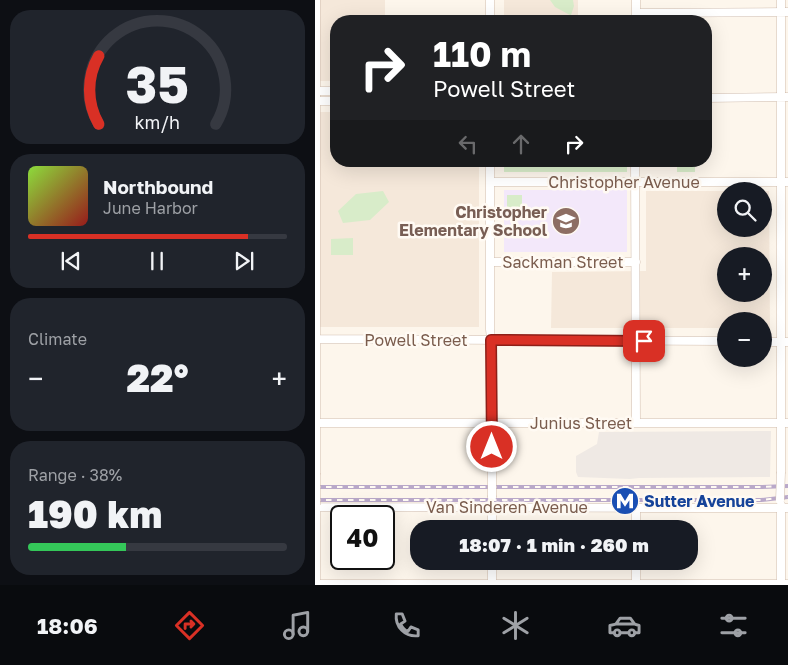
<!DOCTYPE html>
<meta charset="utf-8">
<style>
body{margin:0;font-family:"Golos Text",sans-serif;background:#20242c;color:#f1f3f6;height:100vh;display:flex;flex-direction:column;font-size:19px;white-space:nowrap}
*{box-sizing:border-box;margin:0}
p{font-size:16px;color:#9ea1a6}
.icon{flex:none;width:28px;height:28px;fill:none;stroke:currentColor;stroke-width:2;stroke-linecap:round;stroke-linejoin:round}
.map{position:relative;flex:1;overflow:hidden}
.side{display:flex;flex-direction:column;gap:10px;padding:10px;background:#0d0f14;width:315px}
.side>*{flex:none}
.banner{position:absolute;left:15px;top:15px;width:382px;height:152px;border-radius:20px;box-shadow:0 5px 20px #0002;background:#202124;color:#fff;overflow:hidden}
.buttons{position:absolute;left:402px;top:182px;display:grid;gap:10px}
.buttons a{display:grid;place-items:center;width:55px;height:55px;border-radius:50%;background:#171b24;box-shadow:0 5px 20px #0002;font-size:25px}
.speed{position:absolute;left:15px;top:505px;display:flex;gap:10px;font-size:25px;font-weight:700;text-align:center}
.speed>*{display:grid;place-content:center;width:65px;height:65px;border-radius:50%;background:#171b24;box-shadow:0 5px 20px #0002;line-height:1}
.speed .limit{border:2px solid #111;border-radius:8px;background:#fff;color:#111}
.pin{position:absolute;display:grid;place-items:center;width:42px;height:42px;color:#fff;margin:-21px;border-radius:10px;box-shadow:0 2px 8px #0006}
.me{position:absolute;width:55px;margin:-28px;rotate:0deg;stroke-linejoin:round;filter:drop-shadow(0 0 4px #0008)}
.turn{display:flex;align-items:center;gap:18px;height:105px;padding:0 20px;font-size:22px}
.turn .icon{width:65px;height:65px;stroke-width:2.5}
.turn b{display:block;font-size:35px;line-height:42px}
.lanes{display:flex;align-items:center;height:48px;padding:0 20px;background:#0003;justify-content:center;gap:25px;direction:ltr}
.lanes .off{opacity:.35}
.big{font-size:38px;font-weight:800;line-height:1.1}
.side .tile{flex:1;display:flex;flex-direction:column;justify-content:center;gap:8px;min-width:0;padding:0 18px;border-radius:20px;background:#20242c}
.side .dial{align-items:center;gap:0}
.dial svg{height:130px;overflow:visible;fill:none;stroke:#363941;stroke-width:7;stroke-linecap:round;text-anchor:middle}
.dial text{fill:#f1f3f6;stroke:none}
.song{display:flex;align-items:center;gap:15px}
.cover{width:60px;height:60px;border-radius:8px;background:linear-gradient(135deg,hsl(90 70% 55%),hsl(0 70% 35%))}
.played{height:5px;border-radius:2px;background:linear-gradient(90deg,#d93025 85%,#363941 85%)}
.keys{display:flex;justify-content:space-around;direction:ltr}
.heat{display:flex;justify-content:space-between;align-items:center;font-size:28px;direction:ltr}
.charge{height:8px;border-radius:4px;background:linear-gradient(90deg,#34c759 38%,#363941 0)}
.trip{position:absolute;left:95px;top:520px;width:288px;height:50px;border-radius:20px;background:#171b24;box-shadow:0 5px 20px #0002;font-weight:800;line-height:50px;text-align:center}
.tab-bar{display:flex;height:80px;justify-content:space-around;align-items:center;background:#090b0e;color:#9ea1a6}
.tab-bar .icon{width:35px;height:35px}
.tab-bar .current{color:#d93025}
.tab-bar b{font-size:22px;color:#f1f3f6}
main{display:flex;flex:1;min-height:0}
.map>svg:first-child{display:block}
</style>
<main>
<section class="side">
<div class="tile dial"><svg viewBox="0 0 100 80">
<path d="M14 69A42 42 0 1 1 86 69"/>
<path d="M14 69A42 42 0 0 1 14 27" stroke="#d93025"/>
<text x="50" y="56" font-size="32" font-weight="700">35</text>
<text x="50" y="72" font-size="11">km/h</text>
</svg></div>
<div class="tile">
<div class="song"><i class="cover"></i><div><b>Northbound</b><p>June Harbor</p></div></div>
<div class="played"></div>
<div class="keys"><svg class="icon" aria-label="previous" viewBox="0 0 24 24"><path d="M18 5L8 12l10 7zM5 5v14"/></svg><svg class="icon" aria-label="pause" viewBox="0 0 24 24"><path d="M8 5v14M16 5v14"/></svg><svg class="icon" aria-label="next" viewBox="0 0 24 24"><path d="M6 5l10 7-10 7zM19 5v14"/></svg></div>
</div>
<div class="tile"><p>Climate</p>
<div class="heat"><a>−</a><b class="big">22°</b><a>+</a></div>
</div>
<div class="tile"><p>Range · 38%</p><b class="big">190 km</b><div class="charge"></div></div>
</section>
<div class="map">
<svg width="473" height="585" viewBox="0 0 473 585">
<rect width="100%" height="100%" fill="#fdf6ec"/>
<path fill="#f5e8da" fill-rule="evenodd" d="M0 0H70V17H93V21H21V81H0Z
M189 0H263V21H189Z
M0 112H21V161H164V327H0Z
M331 191H425H411V229H449V191H454L455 328H449V321H411V328H236L237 272 331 271ZM411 256H449V294H411Z"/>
<path fill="#efe9e4" d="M456 431 455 477 324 478 315 479 263 477 261 472V456L282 444 284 432Z"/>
<path fill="#f3e8fa" d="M189 190H312V252H189Z"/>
<path fill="#d8ecc9" d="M235 0H258L259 6 256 15H255L240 7Z
M189 161H312V172H189Z
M362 161H380V172H362Z
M68 191 74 202 55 220 28 223 23 211 41 194Z
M192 195H207V208L203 212H192Z
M38 238V255H16V239Z"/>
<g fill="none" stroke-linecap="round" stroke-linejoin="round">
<defs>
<path id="minor" d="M175 0V21
M321 0V21
M321 13 473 12
M0 91H21
M391 98 473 97
M0 101H21
M175 161V329L177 350V465
M320 161 321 423
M175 182H473
M175 262H321
M0 339 411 341
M449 342H473
M0 423H473
M466 472V0
M1 473V0
M177 497V529
M466 505V585
M0 507 473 508
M321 529V507
M177 561V585
M0 584H473
M1 585V505
M321 585V561"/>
</defs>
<use href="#minor" stroke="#d1beb0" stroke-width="9"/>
<use href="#minor" stroke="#fff" stroke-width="8"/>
<defs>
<path id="rail" d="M0 487H446L473 486
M0 500H446L473 497"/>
</defs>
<use href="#rail" stroke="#b9a8c9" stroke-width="4"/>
<use href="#rail" stroke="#fffaf3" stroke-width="2" stroke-dasharray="5.5" stroke-linecap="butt"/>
<defs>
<path id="minor-bridge" d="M1 473V505
M177 497V465
M465 500 466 472"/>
</defs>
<use href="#minor-bridge" stroke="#d1beb0" stroke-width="9" stroke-linecap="butt"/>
<use href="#minor-bridge" stroke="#fff" stroke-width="8"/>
</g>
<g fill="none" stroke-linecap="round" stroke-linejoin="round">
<defs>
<path id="route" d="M177 447 176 340 329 341"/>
</defs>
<use href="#route" stroke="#8d1f18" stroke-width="12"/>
<use href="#route" stroke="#d93025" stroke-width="9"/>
</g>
<defs>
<symbol id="school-disc" viewBox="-11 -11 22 22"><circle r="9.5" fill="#8d6e63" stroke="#fffaf3"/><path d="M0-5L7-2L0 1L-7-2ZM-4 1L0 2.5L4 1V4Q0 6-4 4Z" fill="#fff"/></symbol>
<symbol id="metro-disc" viewBox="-11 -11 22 22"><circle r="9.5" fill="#1a4fb4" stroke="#fffaf3"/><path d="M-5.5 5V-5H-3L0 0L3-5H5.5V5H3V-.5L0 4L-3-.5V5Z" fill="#fff"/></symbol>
</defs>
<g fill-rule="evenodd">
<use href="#school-disc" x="235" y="205" width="32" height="32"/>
<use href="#metro-disc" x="294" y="485" width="32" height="32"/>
</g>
<g text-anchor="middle" stroke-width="5" stroke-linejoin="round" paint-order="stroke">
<g font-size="16" fill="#7a5c4d" stroke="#fffaf3">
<text x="309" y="188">Christopher Avenue</text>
<text x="248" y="268">Sackman Street</text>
<text x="101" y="346">Powell Street</text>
<text x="266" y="429">Junius Street</text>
<text x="192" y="513">Van Sinderen Avenue</text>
</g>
<g font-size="16" font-weight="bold" fill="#785e54" stroke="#fffaf3" text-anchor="end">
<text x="232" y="218">Christopher<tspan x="232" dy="18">Elementary School</tspan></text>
</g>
<g font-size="16" font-weight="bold" fill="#164399" stroke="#fffaf3" text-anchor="start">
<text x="329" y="507">Sutter Avenue</text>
</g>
</g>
</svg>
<div class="buttons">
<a><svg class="icon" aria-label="search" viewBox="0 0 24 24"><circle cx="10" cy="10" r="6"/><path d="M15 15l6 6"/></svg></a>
<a>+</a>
<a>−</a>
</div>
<div class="speed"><div class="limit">40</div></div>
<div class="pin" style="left:329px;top:341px;background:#d93025"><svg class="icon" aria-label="arrive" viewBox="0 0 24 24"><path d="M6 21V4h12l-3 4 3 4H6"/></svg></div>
<svg class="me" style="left:177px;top:447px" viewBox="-20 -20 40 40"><circle r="17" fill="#d93025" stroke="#fff" stroke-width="3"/><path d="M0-11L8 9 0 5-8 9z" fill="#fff"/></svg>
<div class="trip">18:07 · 1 min · 260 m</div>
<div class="banner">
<div class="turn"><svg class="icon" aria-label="right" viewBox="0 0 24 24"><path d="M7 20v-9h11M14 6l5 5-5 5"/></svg><div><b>110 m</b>Powell Street</div></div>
<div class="lanes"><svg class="icon off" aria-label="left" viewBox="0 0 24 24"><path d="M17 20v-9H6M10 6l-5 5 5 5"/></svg><svg class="icon off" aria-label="ahead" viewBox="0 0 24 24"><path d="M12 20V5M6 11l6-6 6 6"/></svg><svg class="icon" aria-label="right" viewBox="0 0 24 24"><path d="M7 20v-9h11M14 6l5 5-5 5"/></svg></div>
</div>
</div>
</main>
<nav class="tab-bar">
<b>18:06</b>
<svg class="icon current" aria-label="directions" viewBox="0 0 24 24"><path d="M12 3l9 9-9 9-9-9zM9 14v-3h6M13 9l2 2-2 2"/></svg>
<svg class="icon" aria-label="music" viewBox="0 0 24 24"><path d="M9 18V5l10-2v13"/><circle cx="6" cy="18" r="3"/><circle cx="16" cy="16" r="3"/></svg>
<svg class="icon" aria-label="phone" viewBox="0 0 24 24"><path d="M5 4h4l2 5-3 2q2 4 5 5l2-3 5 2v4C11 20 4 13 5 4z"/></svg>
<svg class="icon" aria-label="climate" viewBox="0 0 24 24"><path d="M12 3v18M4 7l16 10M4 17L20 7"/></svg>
<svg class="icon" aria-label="car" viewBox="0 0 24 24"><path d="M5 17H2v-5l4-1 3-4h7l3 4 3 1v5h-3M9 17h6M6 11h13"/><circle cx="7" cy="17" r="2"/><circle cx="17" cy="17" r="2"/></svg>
<svg class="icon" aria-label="filters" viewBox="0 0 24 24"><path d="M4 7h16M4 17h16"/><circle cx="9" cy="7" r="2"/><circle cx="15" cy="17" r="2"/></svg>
</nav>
